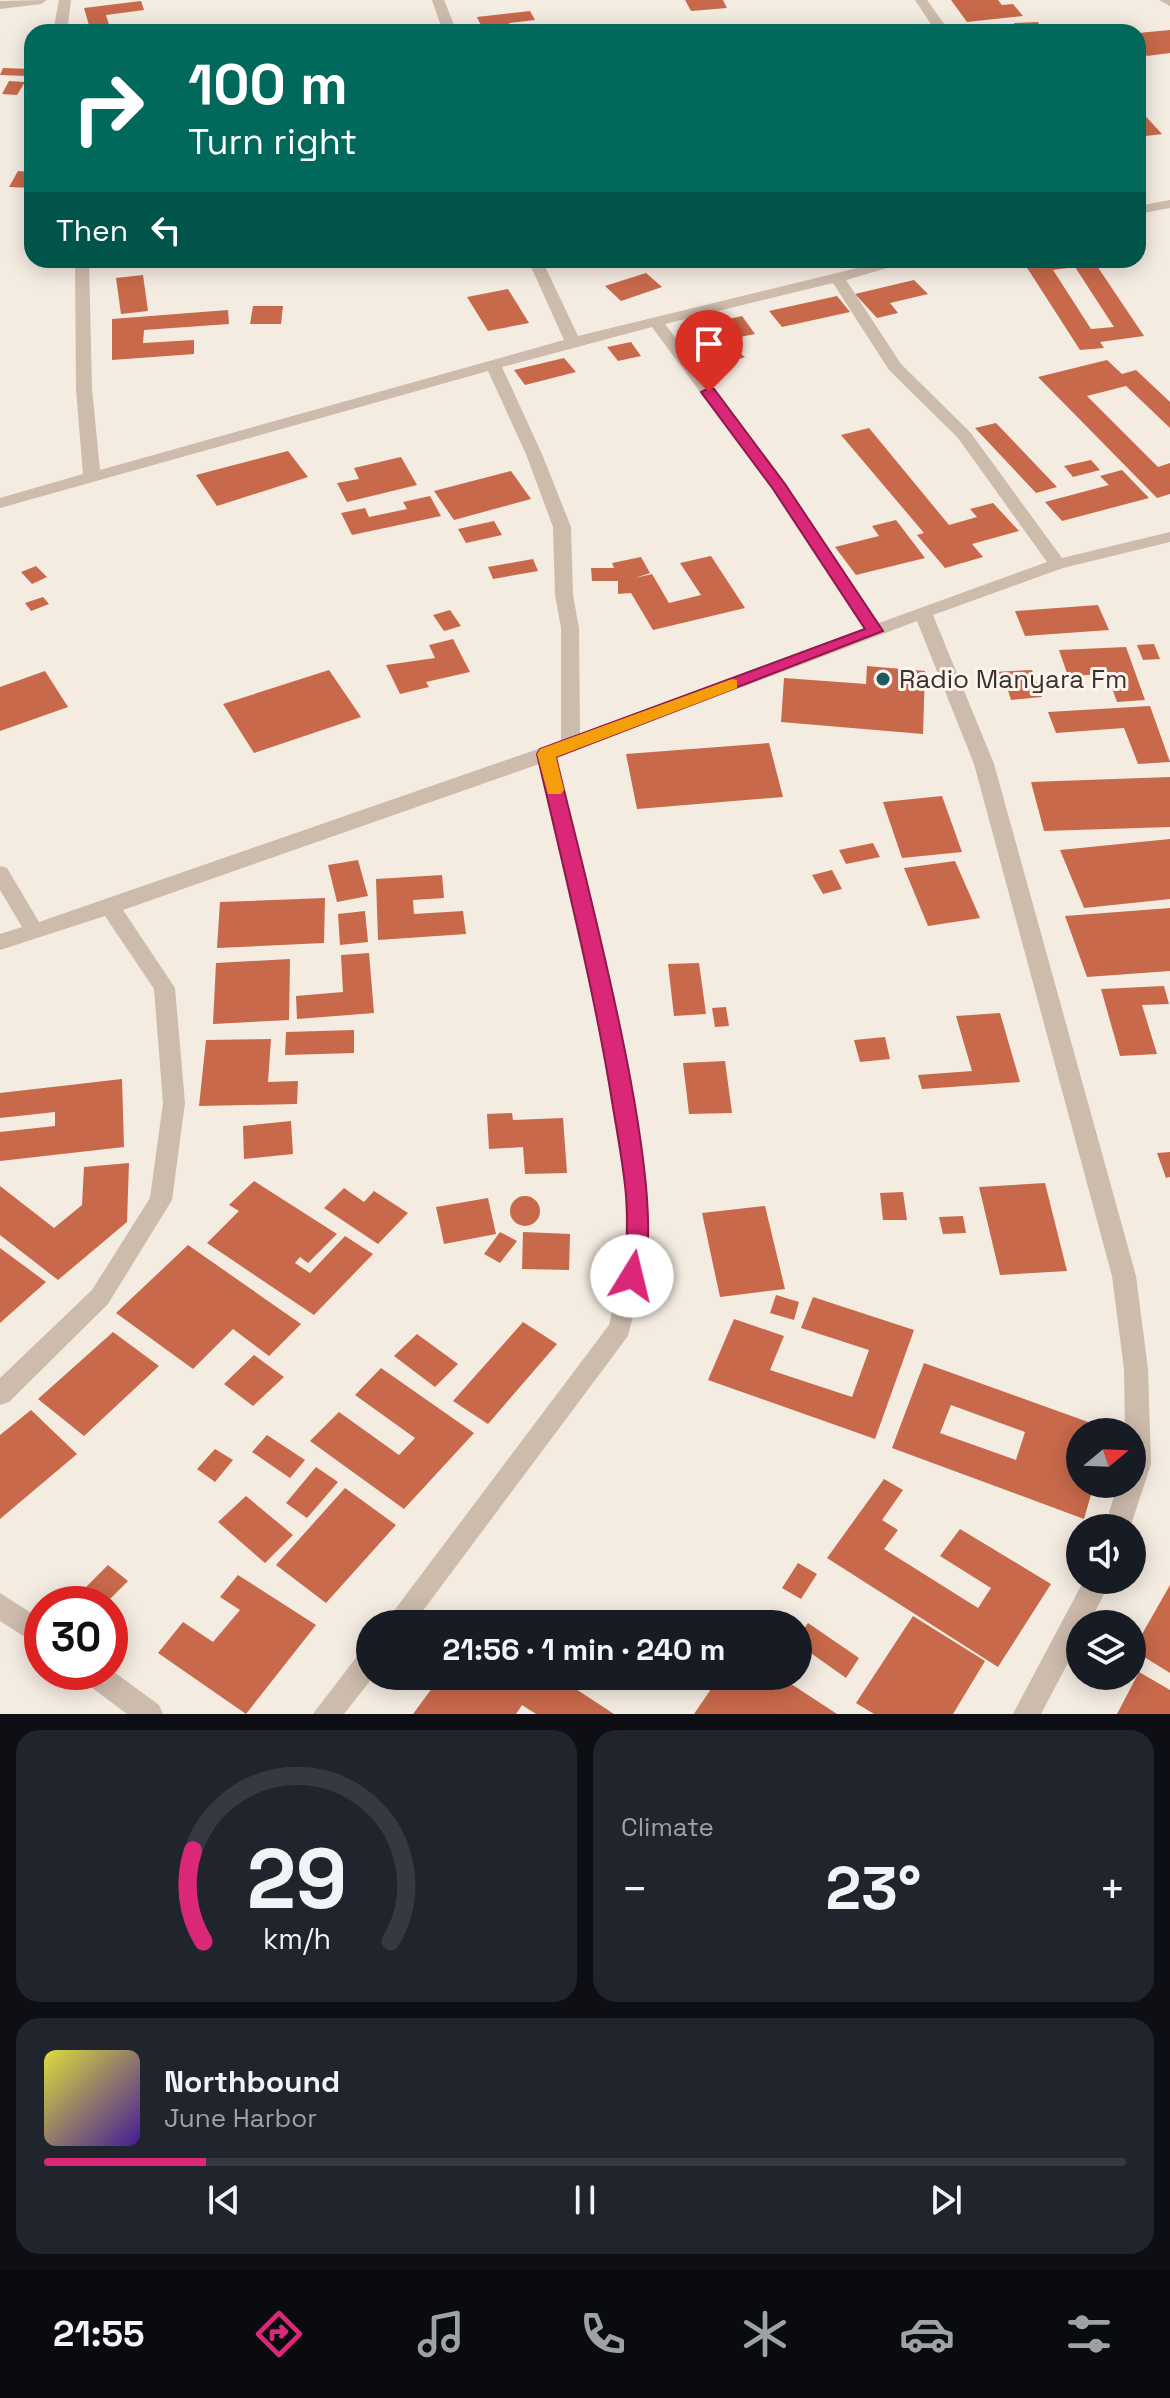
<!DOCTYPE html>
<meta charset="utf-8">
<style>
body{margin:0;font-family:"Space Grotesk",sans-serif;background:#20242c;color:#f1f3f6;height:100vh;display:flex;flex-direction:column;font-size:30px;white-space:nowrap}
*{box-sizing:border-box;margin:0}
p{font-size:26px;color:#9ea1a6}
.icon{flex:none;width:44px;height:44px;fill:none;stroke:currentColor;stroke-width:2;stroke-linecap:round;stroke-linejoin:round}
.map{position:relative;height:1714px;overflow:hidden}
.sheet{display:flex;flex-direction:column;gap:16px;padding:16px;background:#0d0f14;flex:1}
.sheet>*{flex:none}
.hud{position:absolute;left:24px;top:24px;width:1122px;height:244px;border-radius:24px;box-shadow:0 4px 20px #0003;background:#00695c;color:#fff;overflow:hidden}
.needle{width:52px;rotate:71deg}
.tools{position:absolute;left:1066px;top:1418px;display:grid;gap:16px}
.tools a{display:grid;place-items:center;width:80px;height:80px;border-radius:50%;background:#171b24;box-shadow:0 4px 20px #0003;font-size:40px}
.speed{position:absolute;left:24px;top:1586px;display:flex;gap:16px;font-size:40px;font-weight:700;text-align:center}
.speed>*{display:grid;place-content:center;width:104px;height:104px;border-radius:50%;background:#171b24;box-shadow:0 4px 20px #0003;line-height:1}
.speed .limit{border:12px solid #d22;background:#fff;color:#111}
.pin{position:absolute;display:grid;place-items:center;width:68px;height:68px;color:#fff;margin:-82px -34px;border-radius:50% 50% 50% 0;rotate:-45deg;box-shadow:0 0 8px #0007}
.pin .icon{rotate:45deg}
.me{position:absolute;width:88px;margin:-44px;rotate:9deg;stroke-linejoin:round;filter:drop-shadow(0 0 6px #0008)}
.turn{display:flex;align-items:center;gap:28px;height:168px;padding:0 32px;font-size:36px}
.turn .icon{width:104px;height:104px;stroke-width:2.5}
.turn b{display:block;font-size:56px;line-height:68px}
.then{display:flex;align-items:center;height:76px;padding:0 32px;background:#0003;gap:16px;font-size:30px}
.big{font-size:60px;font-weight:700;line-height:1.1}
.sheet .widget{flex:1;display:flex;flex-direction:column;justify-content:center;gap:12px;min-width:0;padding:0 28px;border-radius:24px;background:#20242c}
.sheet .dial{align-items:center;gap:0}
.dial svg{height:208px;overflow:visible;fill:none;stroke:#363941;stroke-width:7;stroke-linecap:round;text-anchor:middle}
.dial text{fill:#f1f3f6;stroke:none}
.song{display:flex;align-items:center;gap:24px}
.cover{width:96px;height:96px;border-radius:12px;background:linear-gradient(135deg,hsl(60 70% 55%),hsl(260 70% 35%))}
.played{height:8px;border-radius:4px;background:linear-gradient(90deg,#db2777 15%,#363941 15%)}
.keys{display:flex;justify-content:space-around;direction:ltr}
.heat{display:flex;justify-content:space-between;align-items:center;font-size:44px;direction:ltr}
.sheet .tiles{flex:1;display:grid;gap:16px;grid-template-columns:1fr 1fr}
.widget:last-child{grid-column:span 2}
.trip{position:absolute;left:356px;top:1610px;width:456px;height:80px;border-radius:40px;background:#171b24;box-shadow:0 4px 20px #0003;font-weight:700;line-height:80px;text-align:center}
.dock{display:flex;height:128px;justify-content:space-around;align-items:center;background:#090b0e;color:#9ea1a6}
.dock .icon{width:56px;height:56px}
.dock .active{color:#db2777}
.dock b{font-size:36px;color:#f1f3f6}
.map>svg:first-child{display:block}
</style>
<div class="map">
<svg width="1170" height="1714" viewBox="0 0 1170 1714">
<rect width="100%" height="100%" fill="#f4ebe1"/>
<path fill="#c8694b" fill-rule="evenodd" d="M685 0H723L727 8 691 11Z
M951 0H998L1002 5 1013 4 1023 16 967 22Z
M141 1 144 10 106 15 110 28 136 25 139 32H91L84 8Z
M530 11 535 20 509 23 512 29 484 32 477 17Z
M1038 22 1042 31 1018 32 1014 23Z
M1170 30V53L1147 56 1138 45V33Z
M3 68 31 69 27 76 0 75Z
M9 81 25 82 17 95 2 94Z
M1138 108 1162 134 1138 137Z
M18 171 32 172 27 180H32V188L9 187Z
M1022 260H1093L1144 336 1100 342 1104 348 1080 350ZM1075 267 1114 327 1091 329 1053 270Z
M646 273 662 287 621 301 605 286Z
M143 275 148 311 121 314 116 278Z
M914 280 928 294 890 303 898 313 877 318 855 294Z
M508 289 529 323 488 331 467 297Z
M837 296 850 312 782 327 769 311Z
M253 306H283L281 324H250Z
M228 310 229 324 144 330 143 343 194 340V354L112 360V319Z
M742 316 755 334 720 341 707 324Z
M631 342 641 356 618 361 607 347Z
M736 350 745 357 730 362 722 355Z
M564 358 576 372 525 385 514 370Z
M1107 360 1122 374 1136 370 1170 402V428L1126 386 1087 396 1158 467 1170 463V494L1157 498 1038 377Z
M996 423 1057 487 1036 493 975 428Z
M869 428 949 525 977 517 970 509 993 503 1019 531 972 544 983 557 945 568 917 535 924 533 841 435Z
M288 451 308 477 217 506 196 475Z
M401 457 417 485 347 502 337 483 359 479 354 468Z
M1091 460 1100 470 1073 477 1064 466Z
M1122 470 1149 498 1062 521 1045 502 1109 485 1100 476Z
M511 471 531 499 454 520 434 491Z
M430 496 441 516 352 535 341 513 365 508 369 517 407 509 403 502Z
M896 520 925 558 856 575 835 547 879 536 872 526Z
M494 521 502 535 466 543 458 529Z
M711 556 745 608 653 630 631 593 618 594V581H592L591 568H614L612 563 641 557 650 573 635 578 652 574 669 603 701 595 680 563Z
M533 559 538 571 493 579 488 567Z
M36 566 47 577 32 584 21 572Z
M43 597 49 604 31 611 25 603Z
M1098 605 1109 630 1025 636 1015 611Z
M450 610 461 626 444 631 433 615Z
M453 639 470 672 426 682 429 687 400 694 386 665 435 658 429 645Z
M1154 644 1160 659 1143 660 1137 645Z
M1126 647 1145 700 1117 702 1107 674 1068 676 1059 650Z
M867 666 925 671 923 734 781 722 784 678 866 684Z
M329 670 361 717 254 753 223 704Z
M1032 670 1042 697 1011 700 1006 684 997 685 992 672Z
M45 671 68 707 0 731V687Z
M1150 706 1170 762 1138 764 1124 728 1056 733 1048 712Z
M769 743 783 797 637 809 626 754Z
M1170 777V827L1044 831 1031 782Z
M942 796 962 852 902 858 883 802Z
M1170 839V899L1084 908 1060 850Z
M873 843 880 857 846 864 839 850Z
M358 860 368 896 337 902 328 865Z
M955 861 980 918 928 926 904 868Z
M832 870 842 889 823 894 812 875Z
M442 875 444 898 413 900 414 914 463 911 466 934 378 940 376 879Z
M325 898 324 943 217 948 220 902Z
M1170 908V971L1087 977 1065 916Z
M365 911 368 942 340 945 338 914Z
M369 953 374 1013 297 1019 296 996 343 992 341 955Z
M290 959 289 1020 213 1024 216 963Z
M699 963 706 1014 674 1016 668 964Z
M1164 986 1169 1004 1142 1005 1157 1054 1120 1056 1101 989Z
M726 1007 729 1026 715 1027 712 1008Z
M1000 1013 1020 1082 922 1089 918 1075 972 1071 956 1016Z
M354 1030V1053L285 1055 286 1032Z
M885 1037 890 1059 860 1062 854 1040Z
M271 1039 268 1082 298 1081 297 1104 199 1106 206 1040Z
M725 1061 732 1113 689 1114 683 1063Z
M122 1079 124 1147 0 1161V1132L55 1126V1112L0 1118V1093Z
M512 1113 513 1120 563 1118 567 1173 525 1174 523 1147 489 1149 487 1114Z
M291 1121 293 1154 244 1159 243 1126Z
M1170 1152V1177L1166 1178 1157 1153Z
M129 1163 127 1222 58 1280 0 1235V1186L54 1228 82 1205 84 1167Z
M254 1181 337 1234 308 1263 300 1257 295 1263 310 1273 345 1236 373 1254 314 1315 207 1243 239 1211 229 1205Z
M1045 1183 1067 1271 1000 1275 979 1187Z
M344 1188 364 1202 374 1191 408 1213 378 1244 324 1208Z
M903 1192 907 1220H883L880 1193Z
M510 1211a15 15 0 1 1 30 0a15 15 0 1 1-30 0Z
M488 1198 496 1234 444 1244 436 1207Z
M765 1206 785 1289 720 1297 702 1213Z
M963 1216 966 1233 943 1234 939 1217Z
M500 1232 517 1241 500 1263 484 1254Z
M523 1232 570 1234 569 1270 522 1269Z
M188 1245 301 1324 269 1356 233 1329 193 1369 116 1313Z
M0 1248 46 1282 0 1323Z
M776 1295 799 1302 794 1320 770 1313Z
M813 1297 914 1330 875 1439 708 1380 734 1319 784 1336 770 1370 852 1397 869 1350 801 1328Z
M523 1322 557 1344 488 1424 453 1401Z
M113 1332 159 1366 84 1436 38 1399Z
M417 1334 458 1364 435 1387 394 1356Z
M254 1355 284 1377 253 1406 224 1384Z
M924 1363 1116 1432H1080V1484H1094L1084 1519 892 1448ZM951 1405 1025 1432 1016 1460 940 1433Z
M381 1368 474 1433 404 1509 310 1441 339 1412 399 1455 415 1438 355 1395Z
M31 1410 77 1454 0 1519V1435Z
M267 1435 305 1460 290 1478 252 1452Z
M215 1449 233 1460 215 1482 197 1469Z
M316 1467 338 1482 307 1518 286 1503Z
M884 1479 903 1490 882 1520 898 1530 884 1549 978 1608 991 1588 940 1556 960 1529 1051 1584 998 1667 827 1558Z
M345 1488 396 1525 326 1603 276 1565Z
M246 1496 293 1535 265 1563 218 1522Z
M798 1563 817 1574 801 1599 782 1588Z
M108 1565 128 1581 106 1603 86 1587Z
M238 1575 316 1625 246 1714 158 1653 183 1622 213 1642 240 1610 220 1597Z
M1170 1585V1673L1133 1650Z
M913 1616 985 1661 953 1714H874L856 1703Z
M808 1623 859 1658 846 1678 798 1644V1637Z
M1139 1672 1170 1690V1714H1117Z
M441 1676H556L614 1714H536L522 1705 516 1714H413Z
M720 1676H779L837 1714H694Z"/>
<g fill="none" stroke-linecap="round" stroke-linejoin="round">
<path fill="#cdbbac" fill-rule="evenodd" d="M47 0 41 4 0 9V1Z
M59 0H71L67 32H53Z
M432 0H444L457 32H443Z
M915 0H927L950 32H936Z
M1159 0H1170V6Z
M1170 200V208L1138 214V206Z
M75 260H89L92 389 100 470 564 340 528 260H542L578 336 890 260H915L846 280 901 364 970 432 1062 558 1170 532V542L1063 568 933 615 994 764 1136 1276 1148 1369 1151 1464 1130 1528H1104L1118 1484H1132V1432H1125L1124 1369 1112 1276 974 764 917 621 556 757 621 1028 647 1187 650 1250 628 1336 413 1624H384L609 1325 626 1250 625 1187 599 1028 539 764 123 910 175 988 185 1103 172 1200 108 1304 9 1402 0 1405V1378L92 1290 150 1198 163 1103 154 989 105 916 0 950V934L22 927 0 890V866L7 868 39 922 561 741V628L555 595 553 527 526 454 488 371 0 508V498L83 474 76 389ZM833 283 889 370 958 438 1047 562 879 623 785 483 665 324ZM652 327 772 489 864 628 580 734 579 628 573 595 571 527 542 454 502 367Z
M1084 1580H1111L1089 1624H1080V1640L1041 1714H1013Z
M0 1593 42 1620V1648L0 1621Z
M370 1647V1676H374L344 1714H313L361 1651Z
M110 1669 159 1705 163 1714H127L83 1681 79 1672H110Z"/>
</g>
<path fill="#db2777" stroke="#8e194d" stroke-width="2" d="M709 388 714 389 785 484 883 631 556 757C578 852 677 1207 640 1282H624L621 1276C635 1220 622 1162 613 1107 594 988 564 871 537 754L540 749 865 629 773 489 701 392Z"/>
<path fill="#f59e0b" d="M732 679 737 680V688L556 757 564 790 561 794H548L537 754 540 749Z"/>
<circle fill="#1f5a5e" stroke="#fbf5ee" stroke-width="3" cx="883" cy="679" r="8"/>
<g text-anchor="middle" stroke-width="6" stroke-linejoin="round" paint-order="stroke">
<g font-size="26" fill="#3b302b" stroke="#fbf5ee" text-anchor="start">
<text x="899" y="688">Radio Manyara Fm</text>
</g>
</g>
</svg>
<div class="tools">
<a><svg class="needle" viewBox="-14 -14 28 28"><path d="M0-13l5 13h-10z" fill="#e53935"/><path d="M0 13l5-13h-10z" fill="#9ea1a6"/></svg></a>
<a><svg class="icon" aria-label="sound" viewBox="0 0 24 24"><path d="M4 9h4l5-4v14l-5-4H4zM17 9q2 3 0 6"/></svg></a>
<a><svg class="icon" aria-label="layers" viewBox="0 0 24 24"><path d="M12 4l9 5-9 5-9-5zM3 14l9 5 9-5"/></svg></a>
</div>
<div class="speed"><div class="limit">30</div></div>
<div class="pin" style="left:709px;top:392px;background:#d93025"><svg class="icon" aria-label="arrive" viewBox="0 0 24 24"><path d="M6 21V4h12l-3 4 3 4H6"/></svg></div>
<svg class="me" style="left:632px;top:1276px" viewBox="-20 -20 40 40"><circle r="19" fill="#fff"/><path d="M0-13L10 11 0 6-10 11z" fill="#db2777"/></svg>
<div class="trip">21:56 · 1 min · 240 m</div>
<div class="hud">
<div class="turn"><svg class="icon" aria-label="right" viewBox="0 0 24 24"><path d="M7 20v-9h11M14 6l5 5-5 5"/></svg><div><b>100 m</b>Turn right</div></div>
<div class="then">Then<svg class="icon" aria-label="left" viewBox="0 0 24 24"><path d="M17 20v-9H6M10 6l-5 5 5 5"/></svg></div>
</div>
</div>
<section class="sheet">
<div class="tiles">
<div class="widget dial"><svg viewBox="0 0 100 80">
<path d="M14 69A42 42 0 1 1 86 69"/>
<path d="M14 69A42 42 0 0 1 10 34" stroke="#db2777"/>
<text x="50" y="56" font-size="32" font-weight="700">29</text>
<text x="50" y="72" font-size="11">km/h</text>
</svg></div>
<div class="widget"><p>Climate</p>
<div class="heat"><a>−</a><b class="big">23°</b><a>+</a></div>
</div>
<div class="widget">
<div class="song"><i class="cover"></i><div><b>Northbound</b><p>June Harbor</p></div></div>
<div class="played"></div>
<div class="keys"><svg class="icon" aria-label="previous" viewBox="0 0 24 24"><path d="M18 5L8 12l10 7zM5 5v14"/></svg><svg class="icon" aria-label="pause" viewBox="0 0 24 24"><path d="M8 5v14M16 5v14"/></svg><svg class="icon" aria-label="next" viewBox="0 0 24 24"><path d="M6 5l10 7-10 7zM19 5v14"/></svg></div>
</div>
</div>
</section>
<nav class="dock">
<b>21:55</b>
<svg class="icon active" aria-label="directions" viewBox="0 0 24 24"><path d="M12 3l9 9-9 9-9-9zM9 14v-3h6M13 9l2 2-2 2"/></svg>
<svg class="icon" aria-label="music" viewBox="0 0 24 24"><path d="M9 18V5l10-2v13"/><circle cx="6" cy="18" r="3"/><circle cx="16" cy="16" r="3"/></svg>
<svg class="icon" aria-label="phone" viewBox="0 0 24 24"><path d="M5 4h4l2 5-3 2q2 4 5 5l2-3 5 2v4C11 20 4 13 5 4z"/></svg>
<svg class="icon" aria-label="climate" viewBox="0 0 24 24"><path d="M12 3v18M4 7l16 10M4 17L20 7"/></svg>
<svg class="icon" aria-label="car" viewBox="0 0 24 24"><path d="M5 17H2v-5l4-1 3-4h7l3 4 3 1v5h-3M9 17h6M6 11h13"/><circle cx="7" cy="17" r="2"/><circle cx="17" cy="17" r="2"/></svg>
<svg class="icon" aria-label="filters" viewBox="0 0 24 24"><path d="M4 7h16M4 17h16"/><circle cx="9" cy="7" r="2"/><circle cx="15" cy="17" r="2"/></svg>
</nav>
